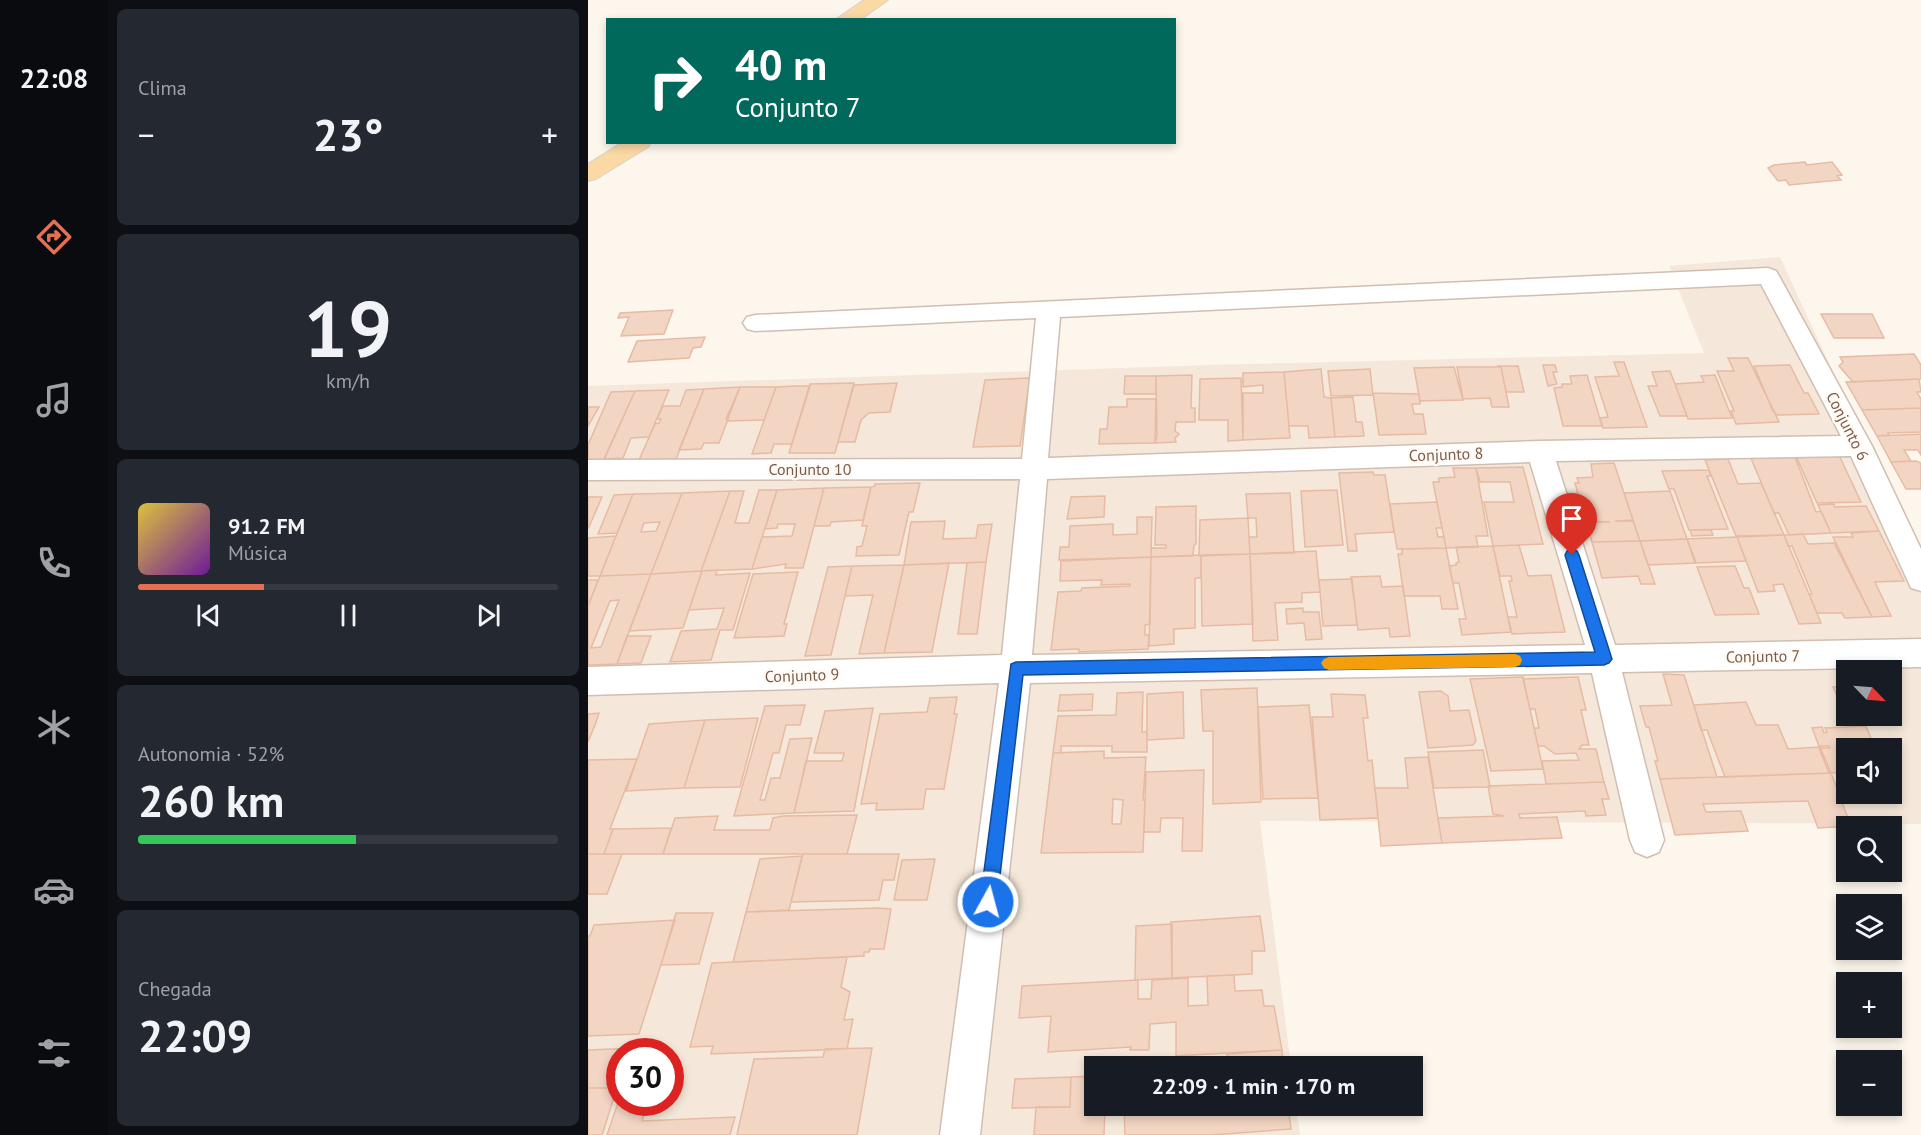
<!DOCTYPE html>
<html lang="pt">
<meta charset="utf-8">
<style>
body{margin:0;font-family:"PT Sans",sans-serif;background:#242831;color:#f1f3f6;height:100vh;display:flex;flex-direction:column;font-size:22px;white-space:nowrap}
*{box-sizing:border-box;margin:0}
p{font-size:20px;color:#9ea1a6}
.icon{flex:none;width:33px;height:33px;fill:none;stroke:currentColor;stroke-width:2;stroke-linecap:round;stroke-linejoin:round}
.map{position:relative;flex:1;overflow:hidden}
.details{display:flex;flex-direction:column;gap:9px;padding:9px;background:#0d0f14;width:480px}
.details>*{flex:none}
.hud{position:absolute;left:18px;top:18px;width:570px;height:126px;border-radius:0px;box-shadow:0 3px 9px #0003;background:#00695c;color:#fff;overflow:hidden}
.needle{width:39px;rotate:115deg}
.controls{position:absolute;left:1248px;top:660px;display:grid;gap:12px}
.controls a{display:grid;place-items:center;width:66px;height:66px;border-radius:0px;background:#171b24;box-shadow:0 3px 9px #0003;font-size:30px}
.speed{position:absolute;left:18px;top:1038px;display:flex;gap:12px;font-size:30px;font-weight:700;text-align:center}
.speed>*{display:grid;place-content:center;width:78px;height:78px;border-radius:50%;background:#171b24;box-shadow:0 3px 9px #0003;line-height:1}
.speed .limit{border:9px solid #d22;background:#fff;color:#111}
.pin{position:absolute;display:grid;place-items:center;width:51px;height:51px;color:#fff;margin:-62px -26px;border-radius:50% 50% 50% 0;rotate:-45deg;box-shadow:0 0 6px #0007}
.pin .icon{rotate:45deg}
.me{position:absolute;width:66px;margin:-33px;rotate:7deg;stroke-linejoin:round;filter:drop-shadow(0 0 4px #0008)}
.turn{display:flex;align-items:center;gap:21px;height:126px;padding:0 30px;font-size:27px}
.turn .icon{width:78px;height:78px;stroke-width:2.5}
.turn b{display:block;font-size:42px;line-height:51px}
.big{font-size:45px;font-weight:600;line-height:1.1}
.details .tile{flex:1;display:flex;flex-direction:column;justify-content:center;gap:9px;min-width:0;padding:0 21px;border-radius:9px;background:#242831}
.details .dial{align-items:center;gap:0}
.dial b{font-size:78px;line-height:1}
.song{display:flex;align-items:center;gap:18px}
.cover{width:72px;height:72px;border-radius:9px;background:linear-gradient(135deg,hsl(50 70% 55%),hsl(280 70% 35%))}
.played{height:6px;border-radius:3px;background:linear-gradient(90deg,#e76f51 30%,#363941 30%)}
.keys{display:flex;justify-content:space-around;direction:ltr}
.heat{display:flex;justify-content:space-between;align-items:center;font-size:33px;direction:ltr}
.charge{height:9px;border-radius:4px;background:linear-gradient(90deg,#34c759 52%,#363941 0)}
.trip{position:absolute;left:496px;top:1056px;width:339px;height:60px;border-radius:0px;background:#171b24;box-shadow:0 3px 9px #0003;font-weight:600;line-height:60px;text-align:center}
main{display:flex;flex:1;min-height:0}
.menu{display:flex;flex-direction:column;width:108px;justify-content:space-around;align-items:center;background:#090b0e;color:#9ea1a6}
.menu .icon{width:42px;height:42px}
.menu .on{color:#e76f51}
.menu b{font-size:27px;color:#f1f3f6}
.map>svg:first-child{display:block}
</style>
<main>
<nav class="menu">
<b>22:08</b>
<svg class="icon on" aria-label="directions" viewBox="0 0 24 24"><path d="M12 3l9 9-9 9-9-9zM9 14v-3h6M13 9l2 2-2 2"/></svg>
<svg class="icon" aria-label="music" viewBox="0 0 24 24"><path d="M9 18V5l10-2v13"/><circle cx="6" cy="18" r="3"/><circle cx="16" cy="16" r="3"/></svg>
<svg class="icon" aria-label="phone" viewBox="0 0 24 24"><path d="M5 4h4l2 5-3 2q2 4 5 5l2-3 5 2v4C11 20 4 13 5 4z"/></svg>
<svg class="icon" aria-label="climate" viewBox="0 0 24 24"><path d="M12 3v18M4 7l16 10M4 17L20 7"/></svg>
<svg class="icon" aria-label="car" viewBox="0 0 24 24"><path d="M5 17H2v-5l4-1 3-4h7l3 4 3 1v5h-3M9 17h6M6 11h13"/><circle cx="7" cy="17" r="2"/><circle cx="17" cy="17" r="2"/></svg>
<svg class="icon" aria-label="filters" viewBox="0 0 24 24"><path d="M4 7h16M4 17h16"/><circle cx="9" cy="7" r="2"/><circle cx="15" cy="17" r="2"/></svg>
</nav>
<section class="details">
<div class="tile"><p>Clima</p>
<div class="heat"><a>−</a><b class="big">23°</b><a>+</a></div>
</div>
<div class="tile dial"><b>19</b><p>km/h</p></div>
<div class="tile">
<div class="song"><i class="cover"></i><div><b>91.2 FM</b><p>Música</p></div></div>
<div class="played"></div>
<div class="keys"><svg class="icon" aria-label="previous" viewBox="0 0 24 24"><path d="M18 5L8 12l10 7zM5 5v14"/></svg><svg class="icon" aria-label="pause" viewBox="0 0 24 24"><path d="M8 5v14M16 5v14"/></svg><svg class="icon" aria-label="next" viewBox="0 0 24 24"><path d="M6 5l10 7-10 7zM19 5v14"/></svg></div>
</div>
<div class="tile"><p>Autonomia · 52%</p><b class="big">260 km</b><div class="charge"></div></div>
<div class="tile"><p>Chegada</p><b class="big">22:09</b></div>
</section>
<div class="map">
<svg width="1333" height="1135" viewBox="0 0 1333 1135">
<rect width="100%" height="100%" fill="#fdf6ec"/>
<path fill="#f5e8da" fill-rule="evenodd" d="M1192 257 1333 563V824L672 821 703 1066H507V1106H708L712 1135H0V386L623 365 1116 353 1081 266ZM1258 670H1304V716H1258ZM1258 748H1304V794H1258ZM32 1052H82V1102H32Z"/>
<path fill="#f3d5c3" stroke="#e6bba3" stroke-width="1.5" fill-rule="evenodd" d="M1217 162 1219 165 1244 162 1254 175 1249 176 1253 180 1201 185 1198 180 1190 181 1180 168 1186 165Z
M85 310 76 334 33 336 41 317 30 318 32 313Z
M1233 314H1284L1296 338H1246Z
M117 337 113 347 105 348 101 358 40 362 49 341Z
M1326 354 1333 365V379L1265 382 1251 366 1255 362 1252 357Z
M1140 358H1160L1191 422 1148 424 1143 411H1146L1129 371H1146Z
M1026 362H1036L1059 427 1015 428 1012 418 1020 417 1007 377 1031 376Z
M955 365H967L969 372H965L969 384 960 386Z
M1202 365 1216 393H1220L1231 414 1189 415 1185 411 1166 366Z
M930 366 936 392H918L913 367 909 366Z
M866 367 875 400 832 401 826 368Z
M869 367H913L921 407H904L902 398 875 399Z
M733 369 736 397 743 398 747 437 721 438 720 426H701L696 372Z
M782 369 785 395 743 396 740 371Z
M1082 371 1087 384 1099 416H1072L1060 386H1069L1064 372Z
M696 372 702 438 655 440V393H675V385L655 387V373Z
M604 375 603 408H607V422H588L587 431 591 434 587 438 588 442 567 443 569 436 568 376Z
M999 375 1014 426H975L966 388 974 387V384H984L982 376Z
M1127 375 1144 418 1100 419 1087 384 1116 382 1113 376Z
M537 376H568V394H536Z
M442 378 432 446 385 447 397 380Z
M653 378 655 440 640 441V420H611L612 379Z
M1331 379 1333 392H1329L1333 399V408L1274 410 1258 382Z
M266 383 247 453H201L222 384Z
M309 383 302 412 281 413 273 420 267 442H250L266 385Z
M209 386H222L204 444H186L183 453 164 454 188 387Z
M152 387H188L176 420 139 421Z
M152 387 138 419H140L131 443H116L113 449 91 450 116 389Z
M116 389 88 459 51 460 67 424 71 423 73 419H69L75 406H92L98 390Z
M81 390 61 437 43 438 35 458 16 459 47 391Z
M47 391 16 460H0V445L23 392Z
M785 393 831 394 832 404H824L826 414H835L838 434 791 435Z
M765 397 768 422H774L776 436 747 437 743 398Z
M539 399H568L567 443 511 444 512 429H519L521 407H539Z
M0 407H11L0 426Z
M1333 408V432L1300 433 1301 435 1289 436 1274 410Z
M1333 434V455L1330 450H1316L1323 461 1303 462 1289 436Z
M1250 453 1273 502 1229 503 1207 454Z
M1182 455 1184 458 1207 457 1228 512 1233 511 1243 533 1201 535 1191 513H1186L1162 456Z
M1140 459 1150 484 1173 483 1196 535 1148 536 1117 460Z
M1328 461 1333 463V489H1318L1303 462Z
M1026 463 1045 520 1027 521H1045L1052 541 1004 542 998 522H1022L997 521 987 483H991L989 478 1005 477 1003 464Z
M935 467 955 544 905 546 896 502H926L922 482H892L888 468Z
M865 468H888L900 536H888L890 547 858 548 845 482H851V478L867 477Z
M1121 470 1123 476H1119L1140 529 1101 530 1086 489H1081L1074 471Z
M785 472 786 475H797L806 532 767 534 769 551H760L751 473Z
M332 483 325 512H321L311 555 268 556 269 547 274 546 279 526H274L283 487 287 486V484Z
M283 487 275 520 243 522 242 526H226L236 488Z
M236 488 215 568H197L198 564 164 569 174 537 204 536 207 524H190L189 528 177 529 189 490Z
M171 490H189L164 569 113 571 142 491H156L147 523H161Z
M749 490 755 545 717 547 713 491Z
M142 491 113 571 63 574 94 493Z
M1082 491 1099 539 1052 541 1036 493Z
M94 493 63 574 12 576 45 494ZM72 522 68 531 53 532 56 523Z
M702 493 706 553 662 554 661 537H669L668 518H660L658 494Z
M45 494 29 533 10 534 26 495Z
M517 496 516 517 479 519 483 497Z
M0 497H14L0 529Z
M849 502 854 528H848L850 537H856L858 548 809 549 802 504Z
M1246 504 1247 507 1278 506 1291 531 1243 533 1230 505Z
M608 506V544L606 545 605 556 563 557V548H578V545H567L568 507Z
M549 517H564L563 557 471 560 472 547H481L482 526 525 524V535L549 534Z
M660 518 662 554 611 556 612 520Z
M357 521 355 539 388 538 390 525 404 524 398 562 316 565 323 522Z
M1102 530H1123L1125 535 1104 536Z
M1291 531 1316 581 1287 582 1303 616 1284 617 1245 537H1265L1263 533Z
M1215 534 1220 544 1246 543 1284 617 1257 618 1254 613H1229L1221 594H1224L1204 546H1200L1196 535Z
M1196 535 1229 613 1233 623 1211 624 1195 584 1185 585 1187 591 1170 592 1149 537Z
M28 536 12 576H0V538Z
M1149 537 1158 561 1107 563 1099 539Z
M1099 539 1108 563 1060 565 1052 541Z
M1052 541 1067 584H1053L1050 576 1014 578 1004 542Z
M931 545 940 576 963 575 977 632 924 634 920 617H929L921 581H924L923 576H912L905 546Z
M905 546 923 632 874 635 871 619H878L871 583H865L861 566 868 565V563L871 562 868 547Z
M858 548 870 609H854L852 596H816L810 554H814V549Z
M728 551 732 592 714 593V602L687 603 690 640 665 641 662 554Z
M662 554 665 624 614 626 613 555Z
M613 555V578H607V628L586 629V644L561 646 563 557Z
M563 557 562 624 557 625V635H561L560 649 491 652V649L463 650 470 592 493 591 494 588 542 586V584L513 585 514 580 472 581 473 561Z
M398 562 389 634H370L379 563Z
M361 563 344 652 296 653 316 565Z
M316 565 296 653 271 654 285 595 257 596 264 566Z
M264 566 243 655 217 656 240 567Z
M1147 566 1156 588H1161L1171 614 1127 615 1109 567Z
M129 570 128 575 162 573 145 630H132L123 660 82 662 93 631 129 629 136 608 101 610 114 571Z
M114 571 95 628 41 631 63 574Z
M210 572 196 624H199L196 636 146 638 165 574Z
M63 574 29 664 0 665V606L12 576ZM31 600 13 647 3 648 22 601Z
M792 576 794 587 815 586 822 636 802 637 801 628 770 630 763 577Z
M764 579 769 625 735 626 731 580Z
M0 580H10L0 606Z
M715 608V612H731L734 639 718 640 716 623 699 624 698 609Z
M39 636H63L53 663 29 664Z
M1075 674 1096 675 1129 777 1072 779 1067 761H1070L1061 727H1058L1052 706 1084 705Z
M935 677 955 769 903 771 882 679Z
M990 677 998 710H993L1001 745H994L991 749H1008L1016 782 958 784 954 761 991 760 988 753 967 754 956 746H950L946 728H951L947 709H942L935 679Z
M1258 686V714H1257L1245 687Z
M669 688 673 802 625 804V731H615L613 690Z
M853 691 860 696 862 711 881 710 888 741 885 745 840 748 831 692Z
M555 692 554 732H559V752H524V746H473V753H465L470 716 528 715 529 693Z
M595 692 596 738 559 740V694Z
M505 694 504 710 470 711 472 695Z
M743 694 777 695 780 718H775L780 761 784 760 790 818 732 820 724 717H745Z
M369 697 366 714H369L356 789H338L335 809 288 810 289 803 273 804 292 714 339 712 342 698Z
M1158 702 1168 725H1190L1200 749 1232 747 1243 773 1137 777 1119 730H1113L1106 705Z
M217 705 212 725H198L191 753H185L172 800H177L183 778H192L202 739 224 738 206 813 146 816 177 706Z
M721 705 730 798 675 799 670 707Z
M285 708 266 811 206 813 218 761H254L256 753H226L237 711Z
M11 713 7 725 0 742V714Z
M170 718 152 787 96 788 117 720Z
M117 720 96 788 38 791 61 724Z
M1278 726 1287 748H1258V772L1241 773 1231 748H1242L1241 746H1231L1224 728 1234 727 1236 733 1239 732 1237 728Z
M895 750 902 787 846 788 840 752Z
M516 751V758L558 757 555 800 557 799 555 852 453 853 465 753ZM525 799 535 800 533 824H524Z
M840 757 854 843 793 846 787 788H820L817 758Z
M49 759 22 829H25L16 854H0V760Z
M616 770 614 851H594L595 818H573L572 832H556L558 772Z
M1243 773 1263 826 1230 828 1220 801 1115 804 1118 812 1153 811 1160 831 1087 835 1072 779Z
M1016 782 1021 799H1014L1018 815 998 816 997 811 931 814 932 818 969 817 974 838 854 843 850 818 916 816 905 814 900 786Z
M269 815 259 854H75L87 818 130 816 126 830H182L185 818 195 816Z
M83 828 75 854H16L25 829Z
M0 854H34L19 894H0Z
M215 854H311L306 880H295L291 900 203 902Z
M214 856 201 910 158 912 172 859Z
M347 859 339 900H306L314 860Z
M290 908 303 909 296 949H282L281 952H276V956L145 962 158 912Z
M88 913H125L111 964 73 965Z
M672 916 677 951H664V974L584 978 583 922Z
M87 920 51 1034 0 1036V936H2L6 925Z
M584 924V978L547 980 548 926Z
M259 957 253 987 262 992 256 1020 265 1019 259 1049 123 1054 125 1046 102 1047 124 963Z
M646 975 647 991 674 990 676 1006H686L694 1050 588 1056V1022L562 1024 561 1050H542L543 1047 460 1052 463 1016 431 1018 434 986 550 980V999H563L564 980 600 978V1006L620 1005 619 976Z
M47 1048 46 1052H32V1088H0V1050Z
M284 1048 269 1135H149L166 1059 235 1057 237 1049Z
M694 1050 695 1066H640L639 1054Z
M507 1076V1106H517L516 1135H446L448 1107H482L483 1077Z
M483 1077 482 1107 424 1108 427 1079Z
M0 1088H29L14 1135H0Z
M32 1097V1102H60L54 1121 147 1117 142 1135H19Z
M536 1106H700L703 1129 624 1135H537Z"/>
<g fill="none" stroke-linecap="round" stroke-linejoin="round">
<defs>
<path id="street" d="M1180 268 1188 271 1191 276 1284 446 1333 549V591L1323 588 1263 456 968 461 1027 645 1333 639V667L1034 672 1076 840 1071 852 1059 857 1047 852 1042 840 1004 673 442 683 392 1135H352L411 683 0 695V667L414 655 432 479 0 480V460L434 459 448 318 167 331 159 329 155 323 159 317 167 315ZM1173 284 1253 436 952 441 460 458 472 317ZM942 462 997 645 444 655 459 479Z"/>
<path id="primary" d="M276 0H300L272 20H247Z
M35 142H63L60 147 8 179 0 181V164Z"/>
</defs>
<use href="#street" stroke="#d1beb0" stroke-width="3"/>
<use href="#primary" stroke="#dad1cd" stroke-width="2"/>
<use href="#street" fill="#fff" fill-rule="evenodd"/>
<use href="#primary" fill="#fbd9a5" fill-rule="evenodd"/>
</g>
<path fill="#1a73e8" stroke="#114b97" stroke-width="1.5" d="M984 549 989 551 991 555 1024 659 1021 663 1016 665 435 675 409 902 406 908 400 910 394 908 392 902 423 664 428 662 1007 652 977 555 979 551Z"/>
<path fill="#f59e0b" d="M927 654 932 656 934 660 932 665 927 667 741 670 736 668 733 663 736 659 741 657Z"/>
<g text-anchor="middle" stroke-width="5" stroke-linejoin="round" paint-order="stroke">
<g font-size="16" fill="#7a5c4d" stroke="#fffaf3">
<text transform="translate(1260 426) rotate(63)" y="6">Conjunto 6</text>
<text transform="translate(858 454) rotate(-2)" y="6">Conjunto 8</text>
<text x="222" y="475">Conjunto 10</text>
<text transform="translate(1175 656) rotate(-1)" y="6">Conjunto 7</text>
<text transform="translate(214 675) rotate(-2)" y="6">Conjunto 9</text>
</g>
</g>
</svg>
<div class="controls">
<a><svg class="needle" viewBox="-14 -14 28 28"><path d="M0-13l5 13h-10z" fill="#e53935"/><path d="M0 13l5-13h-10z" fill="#9ea1a6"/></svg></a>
<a><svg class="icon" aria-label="sound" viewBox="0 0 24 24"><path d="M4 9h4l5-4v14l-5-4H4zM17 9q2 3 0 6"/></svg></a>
<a><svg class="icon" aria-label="search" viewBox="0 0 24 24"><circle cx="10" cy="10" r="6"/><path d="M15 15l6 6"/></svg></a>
<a><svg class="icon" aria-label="layers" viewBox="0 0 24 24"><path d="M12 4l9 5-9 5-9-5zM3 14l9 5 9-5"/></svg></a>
<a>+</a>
<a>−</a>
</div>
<div class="speed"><div class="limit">30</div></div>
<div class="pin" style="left:984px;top:555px;background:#d93025"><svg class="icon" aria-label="arrive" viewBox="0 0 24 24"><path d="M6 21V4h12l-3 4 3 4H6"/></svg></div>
<svg class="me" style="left:400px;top:902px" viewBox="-20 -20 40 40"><circle r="17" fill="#1a73e8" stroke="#fff" stroke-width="3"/><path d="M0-11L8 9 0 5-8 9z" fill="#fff"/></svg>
<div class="trip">22:09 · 1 min · 170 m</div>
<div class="hud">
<div class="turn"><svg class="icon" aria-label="right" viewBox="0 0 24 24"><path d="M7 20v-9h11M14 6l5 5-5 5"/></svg><div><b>40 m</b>Conjunto 7</div></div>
</div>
</div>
</main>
